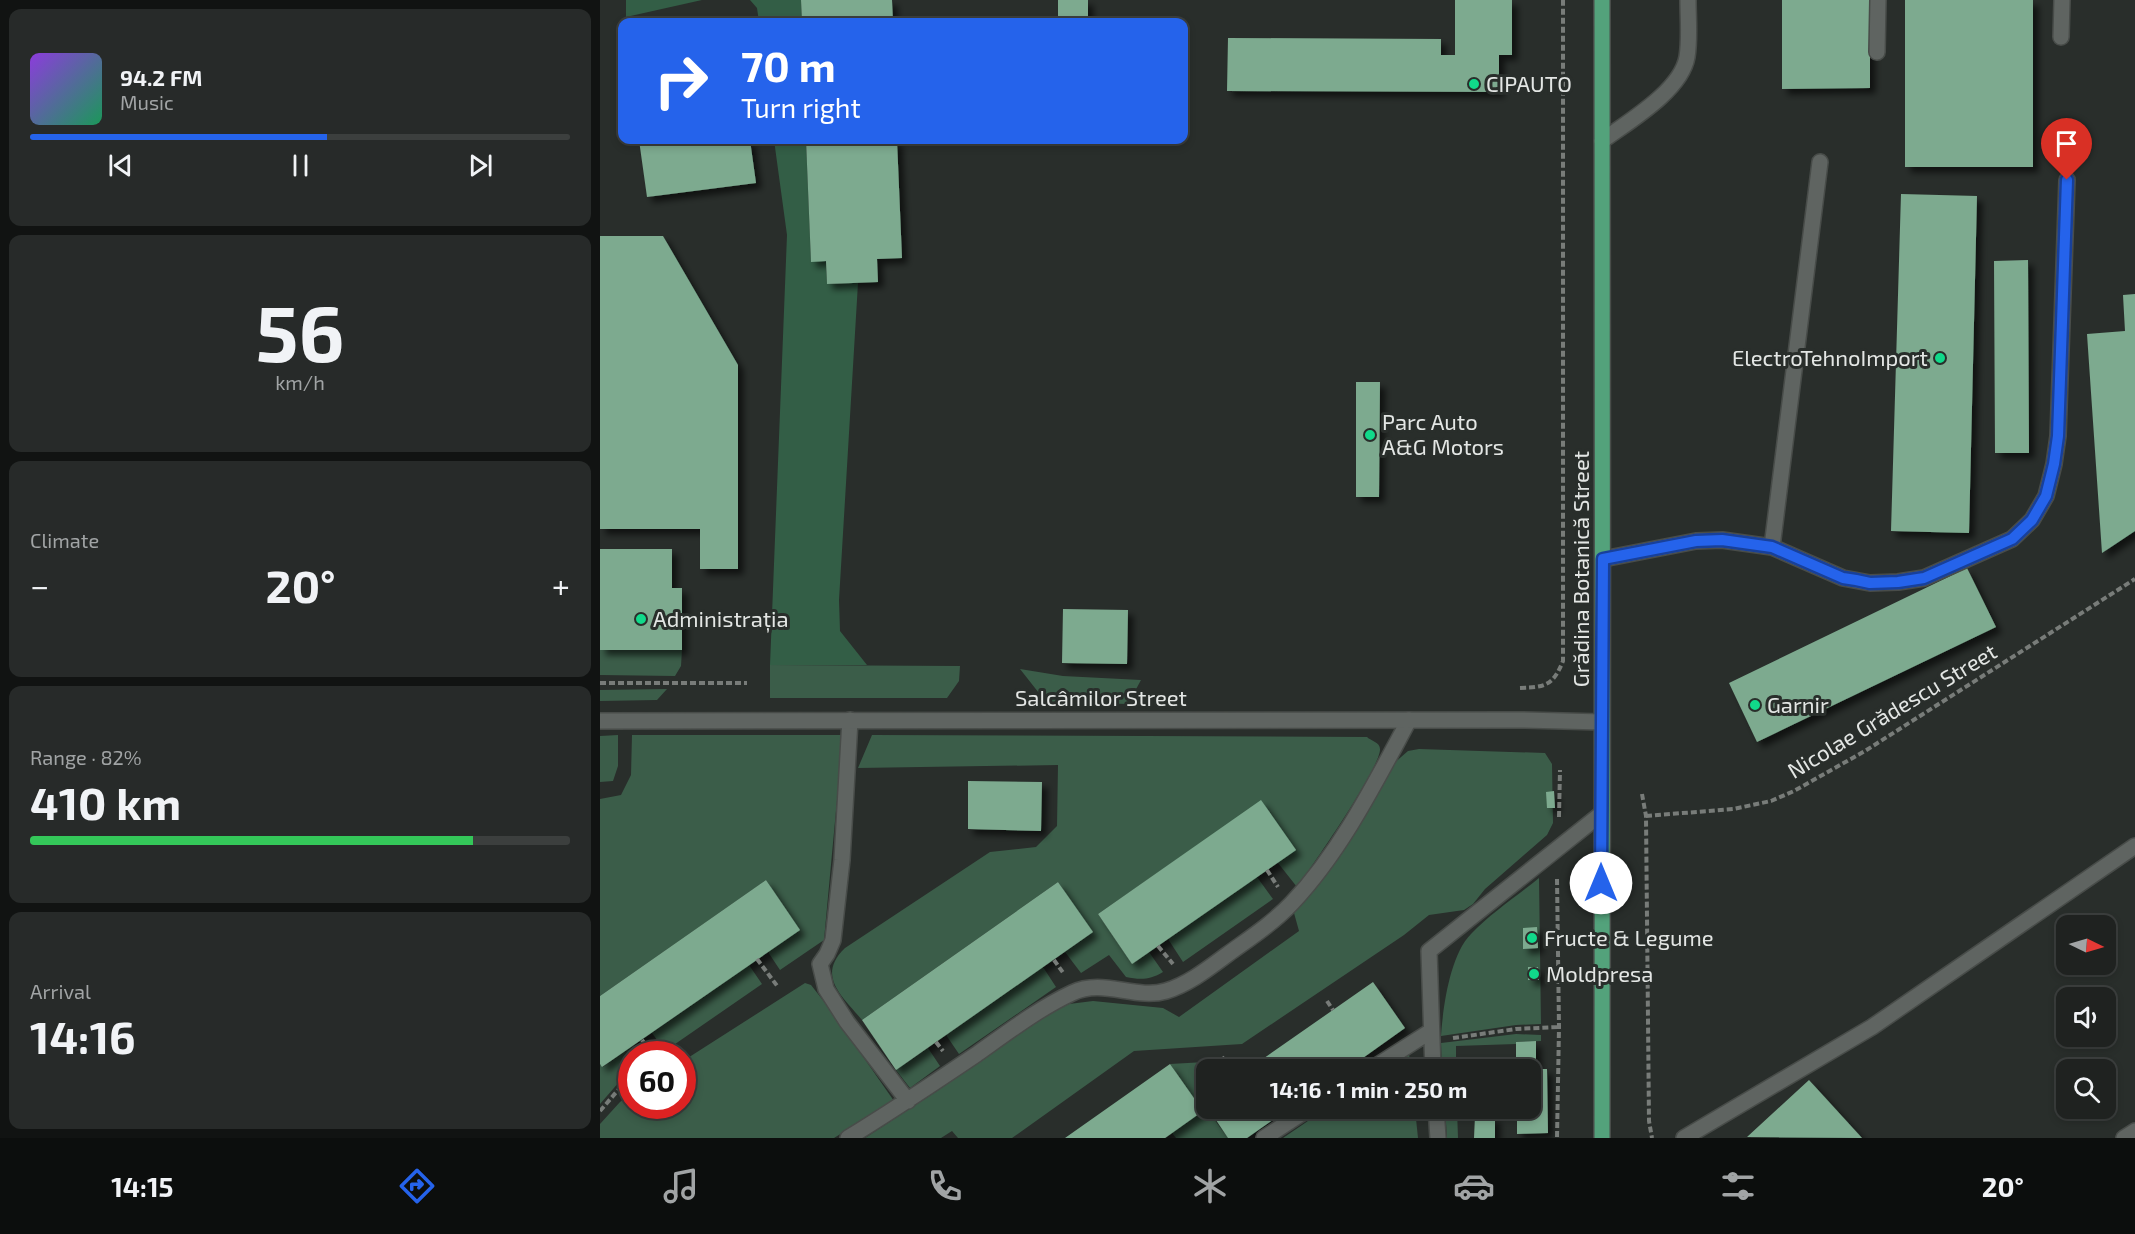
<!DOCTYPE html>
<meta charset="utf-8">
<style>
body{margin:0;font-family:"Exo 2",sans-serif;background:#272a29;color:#f1f3f6;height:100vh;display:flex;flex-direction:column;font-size:22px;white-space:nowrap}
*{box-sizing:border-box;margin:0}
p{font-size:20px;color:#a1a4a5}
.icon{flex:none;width:33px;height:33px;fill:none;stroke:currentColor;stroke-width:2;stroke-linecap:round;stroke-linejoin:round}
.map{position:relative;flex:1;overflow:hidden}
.drawer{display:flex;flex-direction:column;gap:9px;padding:9px;background:#111312;width:600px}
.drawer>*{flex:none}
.hud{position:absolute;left:18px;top:18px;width:570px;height:126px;border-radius:12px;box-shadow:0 3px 9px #0003,0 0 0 2px #3c3f3e;background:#2563eb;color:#fff;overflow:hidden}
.needle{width:39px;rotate:95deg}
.controls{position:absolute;left:1456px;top:915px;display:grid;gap:12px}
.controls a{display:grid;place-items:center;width:60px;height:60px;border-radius:12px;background:#1f2220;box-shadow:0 3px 9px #0003,0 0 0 2px #3c3f3e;font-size:30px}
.speed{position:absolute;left:18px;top:1041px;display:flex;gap:12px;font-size:30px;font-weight:700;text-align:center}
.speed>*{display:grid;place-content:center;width:78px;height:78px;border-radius:50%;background:#1f2220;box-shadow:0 3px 9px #0003,0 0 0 2px #3c3f3e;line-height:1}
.speed .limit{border:9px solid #d22;background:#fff;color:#111}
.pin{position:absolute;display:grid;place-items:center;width:51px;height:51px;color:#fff;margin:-62px -26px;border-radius:50% 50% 50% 0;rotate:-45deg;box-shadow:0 0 6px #0007}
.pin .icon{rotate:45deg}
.me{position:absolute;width:66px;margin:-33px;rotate:0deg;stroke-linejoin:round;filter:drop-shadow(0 0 4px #0008)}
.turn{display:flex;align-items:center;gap:21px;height:126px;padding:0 24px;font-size:27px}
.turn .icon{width:78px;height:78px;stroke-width:2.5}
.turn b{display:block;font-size:42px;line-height:51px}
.big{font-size:45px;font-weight:700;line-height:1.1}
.drawer .tile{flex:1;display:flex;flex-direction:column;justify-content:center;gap:9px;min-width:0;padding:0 21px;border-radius:12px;background:#272a29}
.drawer .dial{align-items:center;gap:0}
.dial b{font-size:78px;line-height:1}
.song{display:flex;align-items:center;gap:18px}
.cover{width:72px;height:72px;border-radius:9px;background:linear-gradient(135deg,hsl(270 70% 55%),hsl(150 70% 35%))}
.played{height:6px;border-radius:3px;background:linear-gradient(90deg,#2563eb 55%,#3c3f3e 55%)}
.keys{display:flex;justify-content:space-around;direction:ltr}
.heat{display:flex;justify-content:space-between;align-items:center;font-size:33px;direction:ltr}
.charge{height:9px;border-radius:4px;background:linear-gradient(90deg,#34c759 82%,#3c3f3e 0)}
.trip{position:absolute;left:596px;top:1059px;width:345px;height:60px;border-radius:12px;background:#1f2220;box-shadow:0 3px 9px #0003,0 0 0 2px #3c3f3e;font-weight:700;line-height:60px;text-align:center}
.tab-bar{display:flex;height:96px;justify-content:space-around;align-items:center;background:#0c0e0d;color:#a1a4a5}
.tab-bar .icon{width:42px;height:42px}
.tab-bar .on{color:#2563eb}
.tab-bar b{font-size:27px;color:#f1f3f6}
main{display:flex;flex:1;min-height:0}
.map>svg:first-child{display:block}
</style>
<main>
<section class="drawer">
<div class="tile">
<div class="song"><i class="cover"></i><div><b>94.2 FM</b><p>Music</p></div></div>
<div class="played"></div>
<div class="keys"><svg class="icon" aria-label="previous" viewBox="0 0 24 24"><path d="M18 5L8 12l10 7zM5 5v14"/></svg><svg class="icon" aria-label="pause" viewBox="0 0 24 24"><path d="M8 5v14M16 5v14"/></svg><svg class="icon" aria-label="next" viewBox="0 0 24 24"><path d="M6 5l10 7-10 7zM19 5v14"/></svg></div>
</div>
<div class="tile dial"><b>56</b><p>km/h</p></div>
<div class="tile"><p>Climate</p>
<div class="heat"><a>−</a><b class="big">20°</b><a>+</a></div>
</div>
<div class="tile"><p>Range · 82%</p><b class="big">410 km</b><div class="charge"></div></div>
<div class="tile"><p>Arrival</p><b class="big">14:16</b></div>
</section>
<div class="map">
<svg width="1535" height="1138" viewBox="0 0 1535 1138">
<defs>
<filter id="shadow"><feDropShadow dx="5.5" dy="5.5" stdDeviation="3" flood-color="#0009"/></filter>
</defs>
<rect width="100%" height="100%" fill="#292e2b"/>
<path fill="#3b5d49" d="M0 650H82L81 666 75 676 0 675Z
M170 665 360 666 359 681 347 698H170Z
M420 669 463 676 541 680 528 704 446 702Z
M67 689 57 700 0 701V690Z
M18 735V766L13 781 0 782V736Z
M32 735H243L224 940 180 970 168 952 200 930 166 880 0 996V799L21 795 31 775Z
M272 735 767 737C771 741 780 742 780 749 781 767 711 868 697 887L678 863 661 801 498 914 532 964 549 952 563 972C550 980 540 980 526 977L509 955 481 973 465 952 493 932 458 882 262 1020C242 996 216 976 245 948L390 852 436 847 457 826 458 765 258 768Z
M819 749 945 753 952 764 953 823 947 835 885 889 873 904 864 910 829 915 804 935 642 1044 534 1051 412 1138H358L352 1131 341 1138H265L337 1091 450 1012 469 1004 493 1001 563 1008 579 1017 699 931 694 913 737 858 779 792 793 764 808 751Z
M657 877 673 899 583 962 568 939Z
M939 878 941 1024 916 1025 841 1036C843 1007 850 955 871 934 891 913 917 896 939 878Z
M149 965 162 984 65 1051 52 1033Z
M443 967 456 987 359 1054 346 1035Z
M205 983 211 985 229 1008 294 1101 234 1138H0V1124L20 1102 31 1094 32 1106H82L83 1061Z
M916 1034 941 1035V1041L916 1042V1044L856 1046V1069H842L841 1043Z
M33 1046 39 1054H32L31 1073 20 1081 0 1104V1064L3 1067Z
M328 1048 340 1066 310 1088 296 1070Z
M809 1054 811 1069H785Z
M605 1062 611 1069 606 1070V1098L602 1101 606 1108 628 1138H576L572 1133 603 1111 570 1064Z
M727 1108 815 1109 818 1138H683Z
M845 1109H857L858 1138H847Z"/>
<path fill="#335e46" d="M26 0H102L26 17Z
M150 0H201L202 22H159L157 8Z
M174 140H206L211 261H226L227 284 258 283 239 600 240 631 267 665H170L187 235Z"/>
<path fill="#7daa8f" filter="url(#shadow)" d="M201 0H292L293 22H202Z
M458 0H488V22H458Z
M855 0H912V55H899V92L627 91 628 38 841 39V55H855Z
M1182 0H1270V88L1182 89Z
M1305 0H1433V167H1305Z
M135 18V22H114V21Z
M39 140H150L156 183 47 197Z
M206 140H297L302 258 277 259 278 282 227 284 226 261 211 262Z
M1301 194 1377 196 1369 533 1291 531Z
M0 236H63L138 365V569H100V529H0Z
M1428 260 1429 453H1395L1394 261Z
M1535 294V531L1502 553 1487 334 1525 331 1523 295Z
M756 382H780L779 497H756Z
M0 549H72V588H82V650H0Z
M1367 568 1396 627 1157 742 1129 683Z
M463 609 528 610 527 664 462 663Z
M368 781 442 782 441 831 368 829Z
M954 791 955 808H947L946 792Z
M661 800 696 850 532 964 498 914Z
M166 880 200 930 2 1067 0 1064V996Z
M458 882 493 932 296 1070 262 1020Z
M937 927 938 948 923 949V928Z
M928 967H938L939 980H928Z
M773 982 805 1028 746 1070H647Z
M936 1041V1069H947L948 1133 917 1134V1108H930V1070H916V1042Z
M875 1062 896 1063V1070H875Z
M570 1064 603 1111 565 1138H465Z
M1209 1080 1262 1138 1147 1137Z
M608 1108H690L647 1138H628Z
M875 1116 895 1117V1138H874Z"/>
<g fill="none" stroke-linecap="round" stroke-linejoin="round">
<defs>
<path id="lane" d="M1461 37 1462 0
M1277 52 1278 0
M1002 141C1029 121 1081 91 1087 57 1090 39 1088 18 1088 0
M1172 547 1220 162
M1003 559 1096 541 1122 540 1172 547 1243 578 1270 583 1298 582 1324 578 1412 539 1432 520 1446 496 1454 464 1458 436 1467 180
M250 720 242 860 233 940 227 954 220 964 226 989 247 1022 308 1101
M770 1070 831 1031
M833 1070 829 951 1001 814
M836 1108 838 1138
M248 1138C292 1111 334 1083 377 1054 408 1032 438 1009 472 993 503 978 535 1000 566 991 589 984 609 968 628 954 650 938 673 923 692 903 741 851 775 783 809 720
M664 1138 710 1108"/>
<path id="street" d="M0 721 922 720 1002 722
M1084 1138 1272 1027 1535 846
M1524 1138 1535 1131"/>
<path id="primary" d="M1002 0C1004 379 1001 759 1002 1138"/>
</defs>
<use href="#lane" stroke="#484c49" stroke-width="18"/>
<use href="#street" stroke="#484c49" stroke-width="18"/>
<use href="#primary" stroke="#484c49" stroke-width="18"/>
<path stroke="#787c79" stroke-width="4" stroke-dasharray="6 3" stroke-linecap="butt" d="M0 683H147
M920 688C945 687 953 686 963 661V0
M1042 794 1046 816 1049 1121 1052 1138
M1046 816 1133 809 1171 801 1194 791 1265 751 1535 579
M959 817 960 770
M667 870 678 887
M957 879 959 1027 957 1138
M558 946 573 964
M157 959 178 987
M454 960 464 974
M727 1001 733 1010
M853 1038 916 1029 959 1027
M42 1040 53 1054
M336 1042 343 1051
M622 1057 633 1070
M857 1109 917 1111
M0 1111 19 1089"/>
<use href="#lane" stroke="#5f6461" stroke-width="15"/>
<use href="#street" stroke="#5f6461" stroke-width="15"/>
<use href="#primary" stroke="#53a27b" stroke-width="15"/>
</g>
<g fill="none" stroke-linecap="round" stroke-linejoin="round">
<defs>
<path id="route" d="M1001 883 1003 559 1096 541 1122 540 1172 547 1243 578 1256 580 1270 583 1298 582 1324 578 1412 539 1432 520 1446 496 1454 464 1458 436 1467 180"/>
</defs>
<use href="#route" stroke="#184099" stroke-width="15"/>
<use href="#route" stroke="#2563eb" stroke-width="10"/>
</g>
<g fill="#11d98a" stroke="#292e2b" stroke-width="2">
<circle cx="874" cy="84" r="6"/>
<circle cx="1340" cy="358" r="6"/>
<circle cx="770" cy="435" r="6"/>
<circle cx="41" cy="619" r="6"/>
<circle cx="1155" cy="705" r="6"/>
<circle cx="932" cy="938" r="6"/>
<circle cx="934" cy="974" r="6"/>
</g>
<g text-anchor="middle" stroke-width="6" stroke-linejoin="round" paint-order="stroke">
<g font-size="22" fill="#e3e6e4" stroke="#292e2b" text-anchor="start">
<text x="886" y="92">CIPAUTO</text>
<text x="1328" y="366" text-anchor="end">ElectroTehnoImport</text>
<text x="782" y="430">Parc Auto<tspan x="782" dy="25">A&amp;G Motors</tspan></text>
<text x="53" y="627">Administrația</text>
<text x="1167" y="713">Garnir</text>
<text x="944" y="946">Fructe &amp; Legume</text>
<text x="946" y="982">Moldpresa</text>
</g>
<g font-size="22" fill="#e3e6e4" stroke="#292e2b">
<text transform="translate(981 569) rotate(-90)" y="8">Grădina Botanică Street</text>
<text x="501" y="706">Salcâmilor Street</text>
<text transform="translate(1292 711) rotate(-31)" y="8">Nicolae Grădescu Street</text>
</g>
</g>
</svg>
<div class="controls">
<a><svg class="needle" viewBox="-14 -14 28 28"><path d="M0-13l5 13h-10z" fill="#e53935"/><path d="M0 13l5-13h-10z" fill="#a1a4a5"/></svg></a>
<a><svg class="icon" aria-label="sound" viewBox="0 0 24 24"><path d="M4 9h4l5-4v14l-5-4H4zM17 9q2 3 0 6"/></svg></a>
<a><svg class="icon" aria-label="search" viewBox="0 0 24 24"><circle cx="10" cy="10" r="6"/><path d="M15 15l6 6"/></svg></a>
</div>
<div class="speed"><div class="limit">60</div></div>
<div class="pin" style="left:1467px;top:180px;background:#d93025"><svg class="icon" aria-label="arrive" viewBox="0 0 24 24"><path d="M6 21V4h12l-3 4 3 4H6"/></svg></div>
<svg class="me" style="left:1001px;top:883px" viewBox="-20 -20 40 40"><circle r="19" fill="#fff"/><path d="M0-13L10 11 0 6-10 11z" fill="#2563eb"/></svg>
<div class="trip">14:16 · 1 min · 250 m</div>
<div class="hud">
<div class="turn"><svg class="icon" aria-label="right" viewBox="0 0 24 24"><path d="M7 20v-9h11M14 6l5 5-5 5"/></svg><div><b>70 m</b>Turn right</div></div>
</div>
</div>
</main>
<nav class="tab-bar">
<b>14:15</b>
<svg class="icon on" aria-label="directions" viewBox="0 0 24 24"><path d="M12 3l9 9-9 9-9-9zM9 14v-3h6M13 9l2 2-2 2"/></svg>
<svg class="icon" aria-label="music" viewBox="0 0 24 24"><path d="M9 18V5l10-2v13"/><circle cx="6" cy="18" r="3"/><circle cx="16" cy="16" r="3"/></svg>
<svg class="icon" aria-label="phone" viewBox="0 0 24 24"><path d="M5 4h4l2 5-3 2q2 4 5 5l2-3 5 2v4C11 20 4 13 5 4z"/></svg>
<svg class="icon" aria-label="climate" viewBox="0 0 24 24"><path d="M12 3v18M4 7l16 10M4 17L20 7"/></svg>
<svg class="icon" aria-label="car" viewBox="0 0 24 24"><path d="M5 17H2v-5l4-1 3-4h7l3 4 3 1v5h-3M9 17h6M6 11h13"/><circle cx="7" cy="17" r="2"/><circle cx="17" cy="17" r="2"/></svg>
<svg class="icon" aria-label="filters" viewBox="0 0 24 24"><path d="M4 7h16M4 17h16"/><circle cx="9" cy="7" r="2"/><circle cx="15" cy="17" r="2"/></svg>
<b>20°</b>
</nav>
